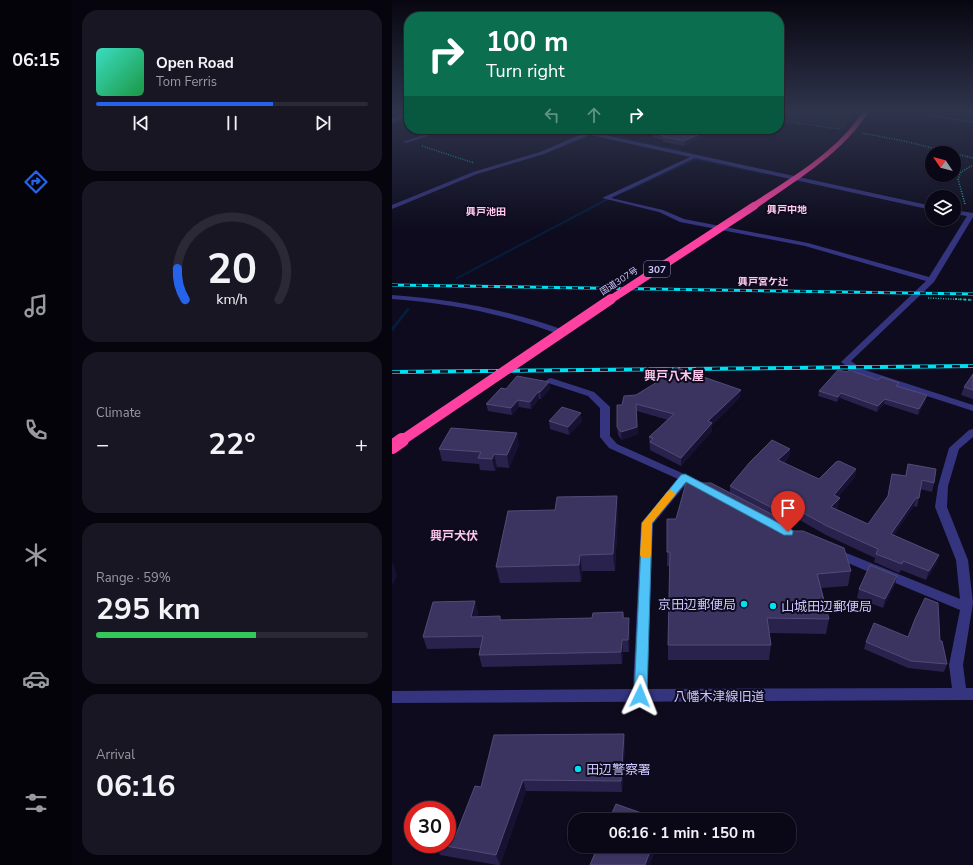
<!DOCTYPE html>
<meta charset="utf-8">
<style>
body{margin:0;font-family:"Nunito Sans","Noto Sans JP",sans-serif;background:#181623;color:#f1f3f6;height:100vh;display:flex;flex-direction:column;font-size:15px;white-space:nowrap}
*{box-sizing:border-box;margin:0}
p{font-size:13px;color:#999aa1}
.icon{flex:none;width:22px;height:22px;fill:none;stroke:currentColor;stroke-width:2;stroke-linecap:round;stroke-linejoin:round}
.map{position:relative;flex:1;overflow:hidden}
.drawer{display:flex;flex-direction:column;gap:10px;padding:10px;background:#06040c;width:320px}
.drawer>*{flex:none}
.banner{position:absolute;left:12px;top:12px;width:380px;height:122px;border-radius:16px;box-shadow:0 1px 3px #0004,0 0 0 1px #2a2935;background:#0b6e4f;color:#fff;overflow:hidden}
.needle{width:26px;rotate:305deg}
.controls{position:absolute;left:533px;top:146px;display:grid;gap:8px}
.controls a{display:grid;place-items:center;width:36px;height:36px;border-radius:50%;background:#0a0816;box-shadow:0 1px 3px #0004,0 0 0 1px #2a2935;font-size:20px}
.speed{position:absolute;left:12px;top:801px;display:flex;gap:8px;font-size:20px;font-weight:700;text-align:center}
.speed>*{display:grid;place-content:center;width:52px;height:52px;border-radius:50%;background:#0a0816;box-shadow:0 1px 3px #0004,0 0 0 1px #2a2935;line-height:1}
.speed .limit{border:6px solid #d22;background:#fff;color:#111}
.pin{position:absolute;display:grid;place-items:center;width:34px;height:34px;color:#fff;margin:-41px -17px;border-radius:50% 50% 50% 0;rotate:-45deg;box-shadow:0 0 4px #0007}
.pin .icon{rotate:45deg}
.me{position:absolute;width:44px;margin:-22px;rotate:2deg;stroke-linejoin:round;filter:drop-shadow(0 0 3px #0008)}
.turn{display:flex;align-items:center;gap:14px;height:84px;padding:0 16px;font-size:18px}
.turn .icon{width:52px;height:52px;stroke-width:2.5}
.turn b{display:block;font-size:28px;line-height:34px}
.lanes{display:flex;align-items:center;height:38px;padding:0 16px;background:#0003;justify-content:center;gap:20px;direction:ltr}
.lanes .off{opacity:.35}
.big{font-size:30px;font-weight:700;line-height:1.1}
.drawer .card{flex:1;display:flex;flex-direction:column;justify-content:center;gap:6px;min-width:0;padding:0 14px;border-radius:16px;background:#181623}
.drawer .dial{align-items:center;gap:0}
.dial svg{height:104px;overflow:visible;fill:none;stroke:#2a2935;stroke-width:7;stroke-linecap:round;text-anchor:middle}
.dial text{fill:#f1f3f6;stroke:none}
.song{display:flex;align-items:center;gap:12px}
.cover{width:48px;height:48px;border-radius:6px;background:linear-gradient(135deg,hsl(170 70% 55%),hsl(140 70% 35%))}
.played{height:4px;border-radius:2px;background:linear-gradient(90deg,#2563eb 65%,#2a2935 65%)}
.keys{display:flex;justify-content:space-around;direction:ltr}
.heat{display:flex;justify-content:space-between;align-items:center;font-size:22px;direction:ltr}
.charge{height:6px;border-radius:3px;background:linear-gradient(90deg,#34c759 59%,#2a2935 0)}
.trip{position:absolute;left:176px;top:813px;width:228px;height:40px;border-radius:16px;background:#0a0816;box-shadow:0 1px 3px #0004,0 0 0 1px #2a2935;font-weight:700;line-height:40px;text-align:center}
main{display:flex;flex:1;min-height:0}
.tabs{display:flex;flex-direction:column;width:72px;justify-content:space-around;align-items:center;background:#040309;color:#999aa1}
.tabs .icon{width:28px;height:28px}
.tabs .current{color:#2563eb}
.tabs b{font-size:18px;color:#f1f3f6}
.map>svg:first-child{display:block}
</style>
<main>
<nav class="tabs">
<b>06:15</b>
<svg class="icon current" aria-label="directions" viewBox="0 0 24 24"><path d="M12 3l9 9-9 9-9-9zM9 14v-3h6M13 9l2 2-2 2"/></svg>
<svg class="icon" aria-label="music" viewBox="0 0 24 24"><path d="M9 18V5l10-2v13"/><circle cx="6" cy="18" r="3"/><circle cx="16" cy="16" r="3"/></svg>
<svg class="icon" aria-label="phone" viewBox="0 0 24 24"><path d="M5 4h4l2 5-3 2q2 4 5 5l2-3 5 2v4C11 20 4 13 5 4z"/></svg>
<svg class="icon" aria-label="climate" viewBox="0 0 24 24"><path d="M12 3v18M4 7l16 10M4 17L20 7"/></svg>
<svg class="icon" aria-label="car" viewBox="0 0 24 24"><path d="M5 17H2v-5l4-1 3-4h7l3 4 3 1v5h-3M9 17h6M6 11h13"/><circle cx="7" cy="17" r="2"/><circle cx="17" cy="17" r="2"/></svg>
<svg class="icon" aria-label="filters" viewBox="0 0 24 24"><path d="M4 7h16M4 17h16"/><circle cx="9" cy="7" r="2"/><circle cx="15" cy="17" r="2"/></svg>
</nav>
<section class="drawer">
<div class="card">
<div class="song"><i class="cover"></i><div><b>Open Road</b><p>Tom Ferris</p></div></div>
<div class="played"></div>
<div class="keys"><svg class="icon" aria-label="previous" viewBox="0 0 24 24"><path d="M18 5L8 12l10 7zM5 5v14"/></svg><svg class="icon" aria-label="pause" viewBox="0 0 24 24"><path d="M8 5v14M16 5v14"/></svg><svg class="icon" aria-label="next" viewBox="0 0 24 24"><path d="M6 5l10 7-10 7zM19 5v14"/></svg></div>
</div>
<div class="card dial"><svg viewBox="0 0 100 80">
<path d="M14 69A42 42 0 1 1 86 69"/>
<path d="M14 69A42 42 0 0 1 8 45" stroke="#2563eb"/>
<text x="50" y="56" font-size="32" font-weight="700">20</text>
<text x="50" y="72" font-size="11">km/h</text>
</svg></div>
<div class="card"><p>Climate</p>
<div class="heat"><a>−</a><b class="big">22°</b><a>+</a></div>
</div>
<div class="card"><p>Range · 59%</p><b class="big">295 km</b><div class="charge"></div></div>
<div class="card"><p>Arrival</p><b class="big">06:16</b></div>
</section>
<div class="map">
<svg width="581" height="865" viewBox="0 0 581 865">
<rect width="100%" height="100%" fill="#0d0b1d"/>
<path fill="#0e2826" d="M387 110H464L452 128 387 118Z"/>
<g fill="none" stroke-linecap="round" stroke-linejoin="round">
<path fill="#071b3b" fill-rule="evenodd" d="M191 129H195L299 152 298 153Z
M304 158 374 174 373 175 304 160 234 192 232 191Z
M219 196 222 197 66 279H64L63 278Z
M15 308H16L18 309 1 331H0V327Z"/>
<path fill="#071b3b" fill-rule="evenodd" d="M533 110H566L581 112V120L540 114 535 113Z"/>
<path stroke="#28b2a6" stroke-width="1.5" stroke-dasharray="1 1.5" stroke-linecap="butt" d="M501 110 581 122
M387 120 448 129
M470 133 512 141 581 158
M30 146 82 163
M573 204 566 179 569 172 581 165
M536 298 581 300"/>
<path stroke="#28b2a6" stroke-width="2" stroke-dasharray="2 2.5" stroke-linecap="butt" d="M563 299 581 300"/>
<path fill="#35347f" fill-rule="evenodd" d="M49 129H56L15 143 10 142Z
M177 129H186L540 206V210L303 158 219 198 271 210 292 219 416 243 537 277 575 216 562 214V210L581 213V217L542 282 459 361 470 369 581 405V411L464 373 449 362 534 281 413 246 288 222 267 212 210 198 298 157 198 135 152 154 85 174 0 209V205L81 172 148 152 192 133Z
M0 295C59 299 116 310 172 330L173 332 172 334H166C112 314 57 303 0 299Z
M159 378 202 392 216 405 218 407V436L225 444 319 486 320 489 319 492 315 493 295 483 261 524 255 689 560 688 557 665 568 610 439 556 437 553 439 550 443 549 447 550 568 599 564 560 543 507 546 486 557 448 577 430 581 429V437L567 449 556 486 555 507 576 560 581 603 571 665 574 688H581V700L0 703V691L241 689 249 523 286 479 217 448 208 437V408L196 396 156 383 154 381 156 379Z
M376 518 409 534 411 537 409 540 405 541 401 540 372 525 370 522 372 519Z"/>
<path fill="#ff42a2" fill-rule="evenodd" d="M472 110H478C451 153 406 179 365 208H359V204C400 177 445 152 472 110Z"/>
<defs>
<path id="rail-far1" d="M0 285 581 294"/>
<path id="rail" d="M0 372 581 366"/>
</defs>
<use href="#rail-far1" stroke="#00e0f2" stroke-width="3"/>
<use href="#rail" stroke="#00e0f2" stroke-width="4"/>
<use href="#rail-far1" stroke="#0d0b1d" stroke-width="2" stroke-dasharray="6" stroke-linecap="butt"/>
<use href="#rail" stroke="#0d0b1d" stroke-width="2.5" stroke-dasharray="8" stroke-linecap="butt"/>
<path stroke="#ff42a2" stroke-width="8" d="M218 300 362 206"/>
<path stroke="#ff42a2" stroke-width="10" d="M9 441 219 299"/>
<path stroke="#ff42a2" stroke-width="14" d="M0 447 10 440"/>
</g>
<path fill="#29224c" d="M569 110H581V112Z
M270 129H320V133L292 146 271 142V140L261 137V133Z
M455 372 506 387 534 400 526 415 492 404 485 412 448 398 445 402 426 396 427 391Z
M581 374V399L569 395 572 387Z
M157 382 158 389 149 399H147L139 409 127 407 120 415 96 411 94 404 114 389Z
M232 396 348 397 320 425V431L289 466 258 450 257 437 276 420 245 411 246 434 230 440 226 435 225 427 230 405Z
M157 421H190L177 435 158 429Z
M127 445 117 468 105 467 103 471 88 470 87 464 50 461 47 449Z
M398 449 397 457 392 463 427 479 464 469 463 477 446 497V507L444 509 476 524 496 497 500 474 513 476 516 464 542 483 540 492 528 489 527 498 525 507 522 506 502 535 547 555 544 564 534 580 509 570 507 573 482 562 483 558 434 535 383 506 384 510 383 517 389 531 459 571 456 586 429 588 437 619 434 634 377 633 379 645 377 660H276V645L278 566H275V552L284 519 338 493V486Z
M226 512 223 571H190L189 582 108 583 104 567Z
M505 576 503 584 491 608 465 598 467 589Z
M83 601 86 613 85 617 108 616 109 620 200 618 231 612 232 618 238 630 237 652H231L230 664 90 667 87 655 88 648 35 649 31 637Z
M516 637 548 641 555 664 552 672 516 668 472 649 474 642Z
M232 734 233 746 230 792 134 791 108 865H105L48 855 43 844 63 837 89 787Z"/>
<path fill="#171231" d="M13 110H16L17 113 0 117V114Z
M17 116V120L0 124V121Z
M319 129H320V133L292 146V141Z
M157 382 158 389 149 399 148 392Z
M349 390 348 397 320 425V431L289 466V458L316 421Z
M146 392 147 399 139 409 138 402Z
M449 393 448 398 445 402 446 397Z
M535 395 534 400 526 415 527 409Z
M493 399 492 404 485 412 486 406Z
M126 400 127 407 120 415 119 408Z
M245 411 246 434 230 440 229 432Z
M189 413 190 421 177 435 176 427Z
M125 433 127 445 117 468 115 455Z
M398 449 397 457 385 469 386 460Z
M102 454 105 467 103 471 100 459Z
M464 469 463 477 440 504 442 495Z
M225 496 226 512 223 571 221 554Z
M448 498 446 507 437 516 439 507Z
M524 498 522 506 497 543 499 534Z
M188 555 190 571 189 582 187 565Z
M547 555 544 564 534 580 537 571Z
M1 563 5 576 0 586V565Z
M505 576 503 584 491 608 493 599Z
M83 601 86 613 82 629 79 617Z
M237 618 238 630 237 652 236 640Z
M230 640 231 652 230 664 229 652Z
M232 734 233 746 230 792 229 781Z
M131 780 134 791 108 865 104 855Z
M260 846H265L258 865H253Z"/>
<path fill="#3b3460" stroke="#524b79" d="M0 110H13L0 114Z
M17 113V116L0 121V119Z
M270 129H319L292 141 271 137 274 136 261 133Z
M283 367 349 390 316 421 320 423 289 458 258 442 261 438 257 437 282 414 244 404 245 427 229 432 225 427V405H230L232 396 244 395 270 379Z
M446 370 455 372 457 370 486 380 489 377 507 383 504 386 535 395 527 409 493 399 486 406 449 393 446 397 427 391Z
M581 374V390L572 387Z
M125 376 157 382 148 392H146L138 402 126 400 119 408 94 404 109 388 114 389Z
M170 407 189 413 176 427 157 421Z
M59 428 125 433 115 455 102 454 100 459 86 458 89 452 47 449Z
M380 440 398 449 386 460 427 479 444 462 447 461 464 469 442 495 448 498 439 507 476 524 496 496 500 474 514 476 516 464 544 469 542 483 530 480 527 498H524L499 534 547 555 537 571 511 561 510 564 484 554 486 549 435 526 382 497 384 510 338 486 358 462Z
M294 483H319L387 518 389 531H411L452 548 459 571 425 574 437 619 375 618 379 645H276L278 552H275V519H284Z
M225 496 221 554 188 555 187 565 104 567 116 511 163 510 165 497Z
M478 565 505 576 493 599 467 589Z
M533 598 546 603 548 641H550L555 664 519 661 474 642 482 623 516 637 523 619Z
M83 601 79 617 108 616V620L200 618 201 613 231 612V618H237L236 640H230L229 652 87 655 91 636 31 637 41 602Z
M232 734 229 781 131 780 104 855 43 844H55V837H63L83 786 89 787 102 735Z
M224 804 269 820H217Z
M206 846H260L253 865H198Z"/>
<linearGradient id="sky" x2="0" y2="1"><stop stop-color="#070610"/><stop offset="0.48" stop-color="#2f344c"/><stop offset="1" stop-color="#2f344c" stop-opacity="0"/></linearGradient>
<rect width="581" height="231" fill="url(#sky)"/>
<path fill="#4fc3f7" stroke="#337fa1" d="M293 474 400 530 401 532 400 535H392L294 482 260 523 255 696 253 700 248 702 243 700 242 696 250 523 289 475Z"/>
<path fill="#f59e0b" d="M279 490 284 494 260 523 259 555 258 558H250L248 555 250 523 276 491Z"/>
<g fill="#00e0f2" stroke="#0d0b1d" stroke-width="1.5">
<circle cx="352" cy="604" r="4"/>
<circle cx="381" cy="606" r="4"/>
<circle cx="186" cy="769" r="4"/>
</g>
<g text-anchor="middle" stroke-width="4" stroke-linejoin="round" paint-order="stroke">
<g font-size="9" fill="#ccc7ff" stroke="#0d0b1d">
<text transform="translate(227 281) rotate(-33)" y="3">国道307号</text>
</g>
<g font-size="10" font-weight="bold" fill="#ffc9ed" stroke="#0d0b1d">
<text x="395" y="213">興戸中地</text>
<text x="94" y="215">興戸池田</text>
<text x="371" y="285">興戸宮ケ辻</text>
</g>
<rect fill="#0d0b1d" stroke="#938fbb" stroke-width="1" x="252" y="261" width="26" height="16" rx="3"/>
<g font-size="10" font-weight="bold" fill="#ccc7ff">
<text x="265" y="273">307</text>
</g>
<g font-size="12" font-weight="bold" fill="#ffc9ed" stroke="#0d0b1d">
<text x="282" y="380">興戸八木屋</text>
<text x="62" y="540">興戸犬伏</text>
</g>
<g font-size="13" fill="#ccc7ff" stroke="#0d0b1d" text-anchor="start">
<text x="344" y="609" text-anchor="end">京田辺郵便局</text>
<text x="389" y="611">山城田辺郵便局</text>
<text x="194" y="774">田辺警察署</text>
</g>
<g font-size="13" fill="#ccc7ff" stroke="#0d0b1d">
<text x="327" y="701">八幡木津線旧道</text>
</g>
</g>
</svg>
<div class="controls">
<a><svg class="needle" viewBox="-14 -14 28 28"><path d="M0-13l5 13h-10z" fill="#e53935"/><path d="M0 13l5-13h-10z" fill="#999aa1"/></svg></a>
<a><svg class="icon" aria-label="layers" viewBox="0 0 24 24"><path d="M12 4l9 5-9 5-9-5zM3 14l9 5 9-5"/></svg></a>
</div>
<div class="speed"><div class="limit">30</div></div>
<div class="pin" style="left:396px;top:532px;background:#d93025"><svg class="icon" aria-label="arrive" viewBox="0 0 24 24"><path d="M6 21V4h12l-3 4 3 4H6"/></svg></div>
<svg class="me" style="left:248px;top:696px" viewBox="-20 -20 40 40"><path d="M0-17L14 15 0 8-14 15z" fill="#4fc3f7" stroke="#fff" stroke-width="4"/></svg>
<div class="trip">06:16 · 1 min · 150 m</div>
<div class="banner">
<div class="turn"><svg class="icon" aria-label="right" viewBox="0 0 24 24"><path d="M7 20v-9h11M14 6l5 5-5 5"/></svg><div><b>100 m</b>Turn right</div></div>
<div class="lanes"><svg class="icon off" aria-label="left" viewBox="0 0 24 24"><path d="M17 20v-9H6M10 6l-5 5 5 5"/></svg><svg class="icon off" aria-label="ahead" viewBox="0 0 24 24"><path d="M12 20V5M6 11l6-6 6 6"/></svg><svg class="icon" aria-label="right" viewBox="0 0 24 24"><path d="M7 20v-9h11M14 6l5 5-5 5"/></svg></div>
</div>
</div>
</main>
